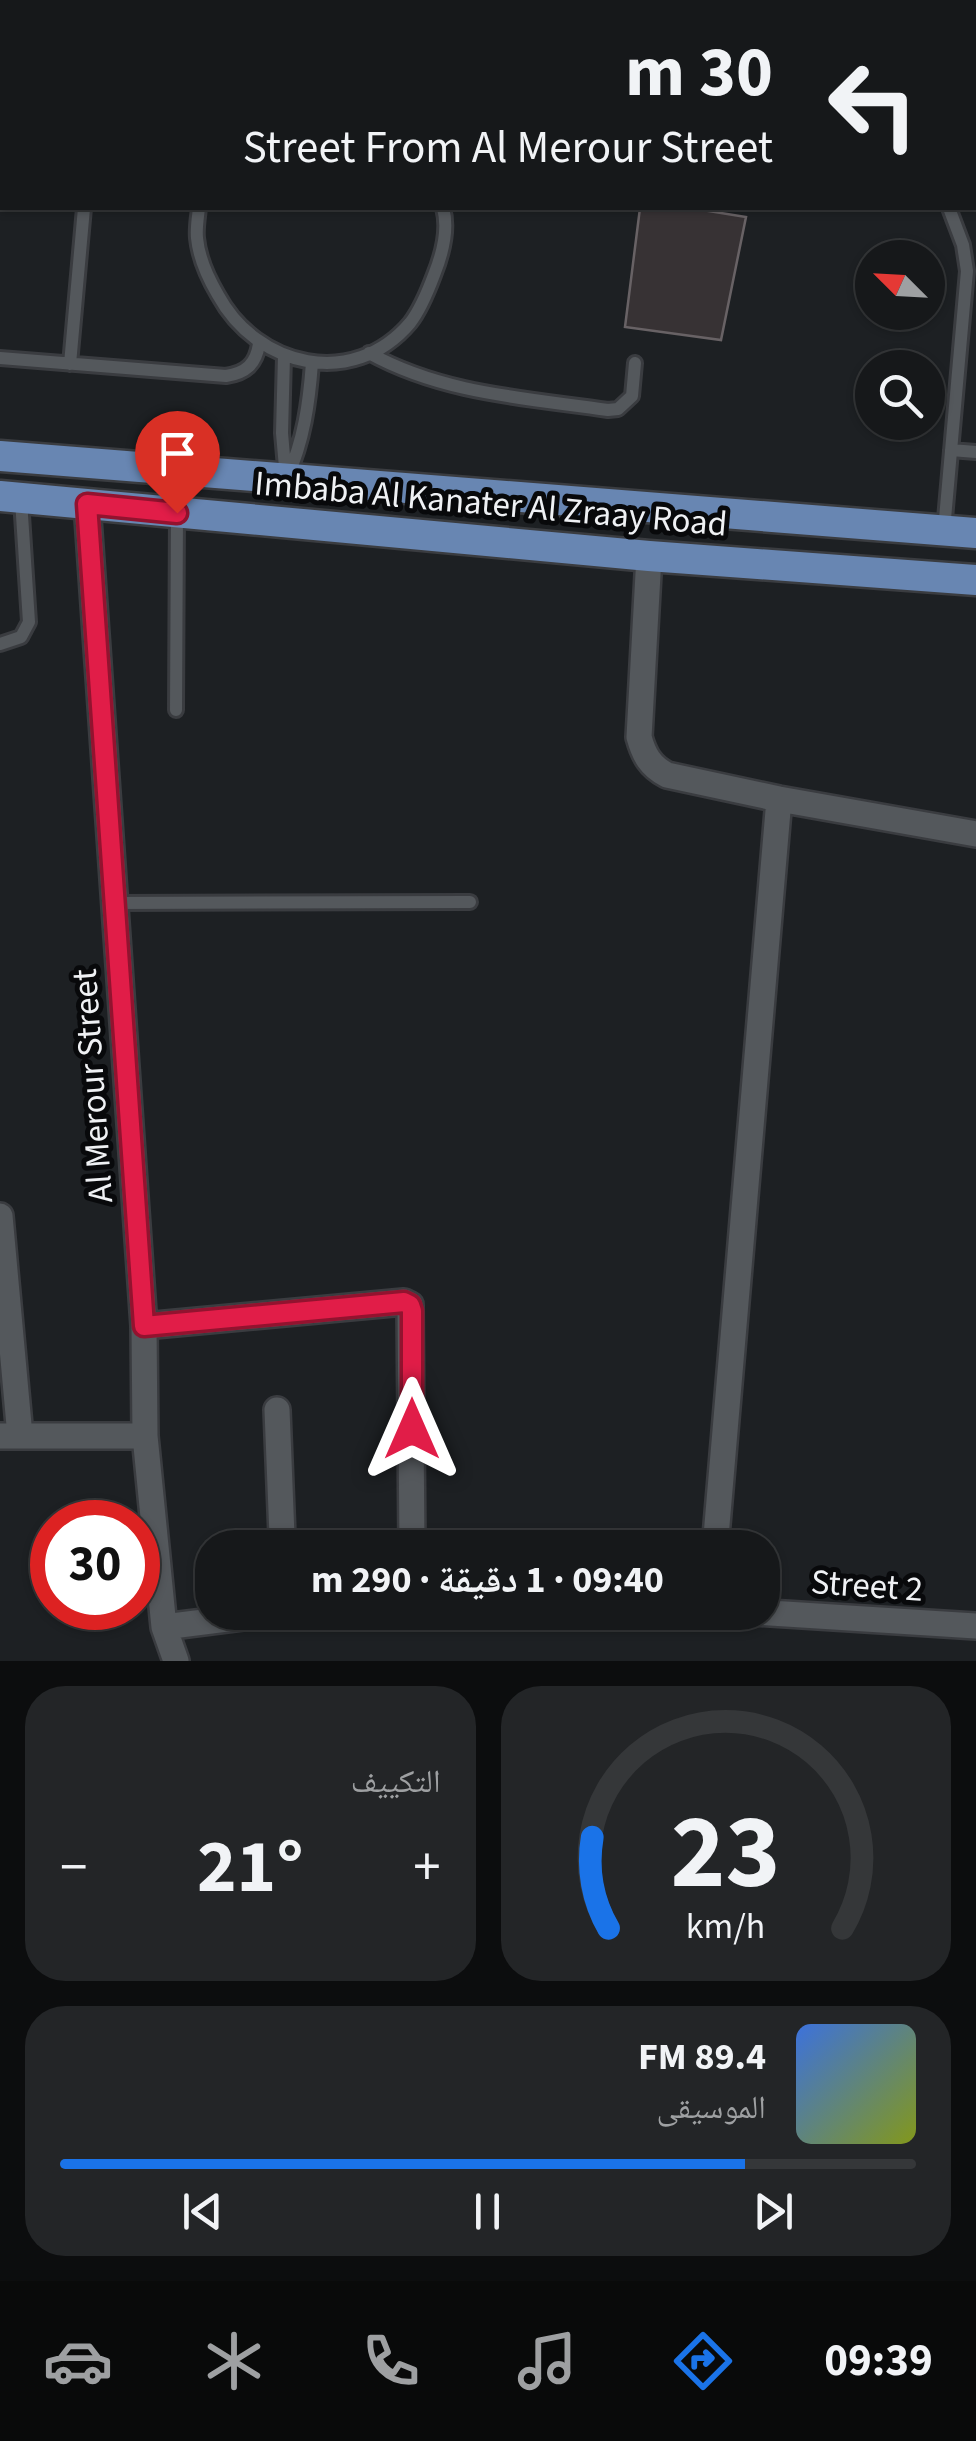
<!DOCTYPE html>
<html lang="ar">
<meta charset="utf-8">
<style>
body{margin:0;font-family:"Source Sans 3","Noto Naskh Arabic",sans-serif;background:#232527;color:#f1f3f6;direction:rtl;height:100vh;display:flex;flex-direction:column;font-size:38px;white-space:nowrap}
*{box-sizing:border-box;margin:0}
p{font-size:32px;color:#9ea0a2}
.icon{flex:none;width:55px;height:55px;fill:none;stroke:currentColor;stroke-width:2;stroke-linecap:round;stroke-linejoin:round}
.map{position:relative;height:1661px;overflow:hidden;direction:ltr}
.sheet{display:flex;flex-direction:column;gap:25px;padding:25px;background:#0c0d0e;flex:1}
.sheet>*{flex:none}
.hud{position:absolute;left:0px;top:0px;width:978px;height:210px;box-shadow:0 2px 8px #0004,0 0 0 2px #353739;direction:rtl;background:#16181a;color:#f1f3f6;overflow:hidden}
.needle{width:65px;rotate:294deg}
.fabs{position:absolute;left:855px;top:240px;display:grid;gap:20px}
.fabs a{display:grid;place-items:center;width:90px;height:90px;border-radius:50%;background:#16181a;box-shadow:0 2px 8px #0004,0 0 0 2px #353739;font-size:50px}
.speed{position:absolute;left:30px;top:1500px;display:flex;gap:20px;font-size:50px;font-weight:700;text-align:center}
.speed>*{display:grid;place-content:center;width:130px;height:130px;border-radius:50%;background:#16181a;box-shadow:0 2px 8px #0004,0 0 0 2px #353739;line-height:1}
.speed .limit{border:15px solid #d22;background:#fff;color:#111}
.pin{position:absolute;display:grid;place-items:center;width:85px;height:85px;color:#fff;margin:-102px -42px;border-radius:50% 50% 50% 0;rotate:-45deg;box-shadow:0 0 10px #0007}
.pin .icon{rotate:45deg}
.me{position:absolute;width:110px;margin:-55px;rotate:0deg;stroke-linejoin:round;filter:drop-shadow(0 0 8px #0008)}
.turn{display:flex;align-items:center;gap:35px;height:210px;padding:0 40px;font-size:45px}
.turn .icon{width:130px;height:130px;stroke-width:2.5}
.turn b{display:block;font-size:70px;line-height:85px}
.big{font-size:75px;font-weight:700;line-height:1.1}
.sheet .tile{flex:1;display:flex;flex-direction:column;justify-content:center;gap:15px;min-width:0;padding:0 35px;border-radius:40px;background:#232527}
.sheet .dial{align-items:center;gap:0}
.dial svg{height:260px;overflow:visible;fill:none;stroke:#353739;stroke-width:7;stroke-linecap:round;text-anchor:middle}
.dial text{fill:#f1f3f6;stroke:none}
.song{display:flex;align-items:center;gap:30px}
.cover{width:120px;height:120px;border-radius:15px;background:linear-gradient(135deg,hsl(220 70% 55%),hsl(70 70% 35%))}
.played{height:10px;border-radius:5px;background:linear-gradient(90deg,#1a73e8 80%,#353739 80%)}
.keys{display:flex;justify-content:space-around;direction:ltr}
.heat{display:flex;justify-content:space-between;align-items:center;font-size:55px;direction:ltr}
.sheet .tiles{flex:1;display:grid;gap:25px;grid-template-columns:1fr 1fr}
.tile:last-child{grid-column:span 2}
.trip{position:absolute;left:195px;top:1530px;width:585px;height:100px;border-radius:40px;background:#16181a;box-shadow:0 2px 8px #0004,0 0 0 2px #353739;font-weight:700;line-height:100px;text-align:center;direction:rtl}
.dock{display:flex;height:160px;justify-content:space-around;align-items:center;background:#090a0a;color:#9ea0a2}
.dock .icon{width:70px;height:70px}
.dock .current{color:#1a73e8}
.dock b{font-size:45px;color:#f1f3f6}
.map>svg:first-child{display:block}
</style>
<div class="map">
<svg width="976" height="1661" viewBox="0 0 976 1661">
<rect width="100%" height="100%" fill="#1d2023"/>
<path fill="#373234" stroke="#686265" stroke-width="2.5" d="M640 208H690L746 217 721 340 625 327Z"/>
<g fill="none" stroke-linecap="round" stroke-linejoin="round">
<defs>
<path id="lane" d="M270 0 296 2
M102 2V0
M203 2 204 0
M436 2V0
M939 2V0
M0 24H2
M975 30 976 29
M199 208C198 217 196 228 197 238 199 259 208 278 218 295 257 367 353 390 410 323 421 309 428 291 434 275 442 255 449 229 443 208
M369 353C443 394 526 398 608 410L618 409 632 396 635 363
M284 356 282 433 286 479
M0 358 226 376C246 373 256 364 259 344
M70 364 84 208
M951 450 976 452
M287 478C304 440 309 403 312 363
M944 530 967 271 963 245 949 208
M0 644 21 637 29 622 21 500
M176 710 177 513
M115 903 470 902"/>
<path id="street" d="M87 504 144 1326 145 1436 164 1627 176 1661
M649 556 639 737C644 755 650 766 667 775L779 799 976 834
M0 1216 20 1436
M144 1326 404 1302 410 1305 412 1548
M277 1410 282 1536 286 1542 300 1548
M0 1436H145
M715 1548 779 799
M754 1612 976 1626
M164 1627 282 1612"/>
<path id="primary" d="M0 456 976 533
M0 496 649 556 976 580"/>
</defs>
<use href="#lane" stroke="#3a3c40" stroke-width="18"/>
<use href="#street" stroke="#3a3c40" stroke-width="30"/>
<use href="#primary" stroke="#3a3c40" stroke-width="35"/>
<use href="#lane" stroke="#54585c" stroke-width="12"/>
<use href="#street" stroke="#54585c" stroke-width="25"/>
<use href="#primary" stroke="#6886b2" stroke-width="30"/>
</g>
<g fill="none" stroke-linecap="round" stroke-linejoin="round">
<defs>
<path id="route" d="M177 513 87 504 144 1326 404 1302 410 1305 412 1311V1429"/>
</defs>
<use href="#route" stroke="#92132f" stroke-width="25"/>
<use href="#route" stroke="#e11d48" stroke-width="18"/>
</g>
<g text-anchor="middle" stroke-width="10" stroke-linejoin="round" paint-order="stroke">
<g font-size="35" fill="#eff1f4" stroke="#08090b">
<text transform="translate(491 503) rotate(5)" y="12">Imbaba Al Kanater Al Zraay Road</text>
<text transform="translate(92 1086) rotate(-94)" y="12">Al Merour Street</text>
<text transform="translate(867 1585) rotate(4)" y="12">Street 2</text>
</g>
</g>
</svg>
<div class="fabs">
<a><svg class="needle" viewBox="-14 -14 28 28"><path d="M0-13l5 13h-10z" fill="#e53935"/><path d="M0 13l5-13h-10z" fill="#9ea0a2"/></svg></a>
<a><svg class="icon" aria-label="search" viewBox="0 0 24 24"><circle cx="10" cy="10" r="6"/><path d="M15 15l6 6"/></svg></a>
</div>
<div class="speed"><div class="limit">30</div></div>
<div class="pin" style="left:177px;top:513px;background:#d93025"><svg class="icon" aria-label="arrive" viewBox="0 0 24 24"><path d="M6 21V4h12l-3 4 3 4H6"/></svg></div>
<svg class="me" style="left:412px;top:1429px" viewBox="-20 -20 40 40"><path d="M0-17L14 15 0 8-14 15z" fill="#e11d48" stroke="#fff" stroke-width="4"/></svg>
<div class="trip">09:40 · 1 دقيقة · 290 m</div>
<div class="hud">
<div class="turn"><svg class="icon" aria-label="left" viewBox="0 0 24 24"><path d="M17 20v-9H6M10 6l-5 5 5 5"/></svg><div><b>30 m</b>Street From Al Merour Street</div></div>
</div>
</div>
<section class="sheet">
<div class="tiles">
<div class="tile dial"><svg viewBox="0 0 100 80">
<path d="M14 69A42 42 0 1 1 86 69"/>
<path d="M14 69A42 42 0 0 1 9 41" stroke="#1a73e8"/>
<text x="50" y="56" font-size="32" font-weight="700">23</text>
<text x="50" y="72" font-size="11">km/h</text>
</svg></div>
<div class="tile"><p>التكييف</p>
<div class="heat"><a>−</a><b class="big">21°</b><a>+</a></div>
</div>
<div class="tile">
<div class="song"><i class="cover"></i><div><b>89.4 FM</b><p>الموسيقى</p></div></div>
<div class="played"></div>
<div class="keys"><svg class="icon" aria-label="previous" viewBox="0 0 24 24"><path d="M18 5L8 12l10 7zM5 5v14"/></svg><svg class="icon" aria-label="pause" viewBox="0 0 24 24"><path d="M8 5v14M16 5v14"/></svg><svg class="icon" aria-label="next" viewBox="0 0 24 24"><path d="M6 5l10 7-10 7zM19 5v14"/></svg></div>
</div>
</div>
</section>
<nav class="dock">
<b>09:39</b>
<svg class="icon current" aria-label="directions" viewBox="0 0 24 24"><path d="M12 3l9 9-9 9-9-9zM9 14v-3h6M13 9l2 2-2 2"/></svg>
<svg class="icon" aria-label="music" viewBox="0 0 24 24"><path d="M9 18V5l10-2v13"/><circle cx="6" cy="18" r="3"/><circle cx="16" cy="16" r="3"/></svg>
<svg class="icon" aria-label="phone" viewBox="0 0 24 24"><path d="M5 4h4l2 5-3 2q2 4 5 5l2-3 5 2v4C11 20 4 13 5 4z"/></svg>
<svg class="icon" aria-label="climate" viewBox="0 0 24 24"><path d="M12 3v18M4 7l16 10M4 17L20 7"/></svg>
<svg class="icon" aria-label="car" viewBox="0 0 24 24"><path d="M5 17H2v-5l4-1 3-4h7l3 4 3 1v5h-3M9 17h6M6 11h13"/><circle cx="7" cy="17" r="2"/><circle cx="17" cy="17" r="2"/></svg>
</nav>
